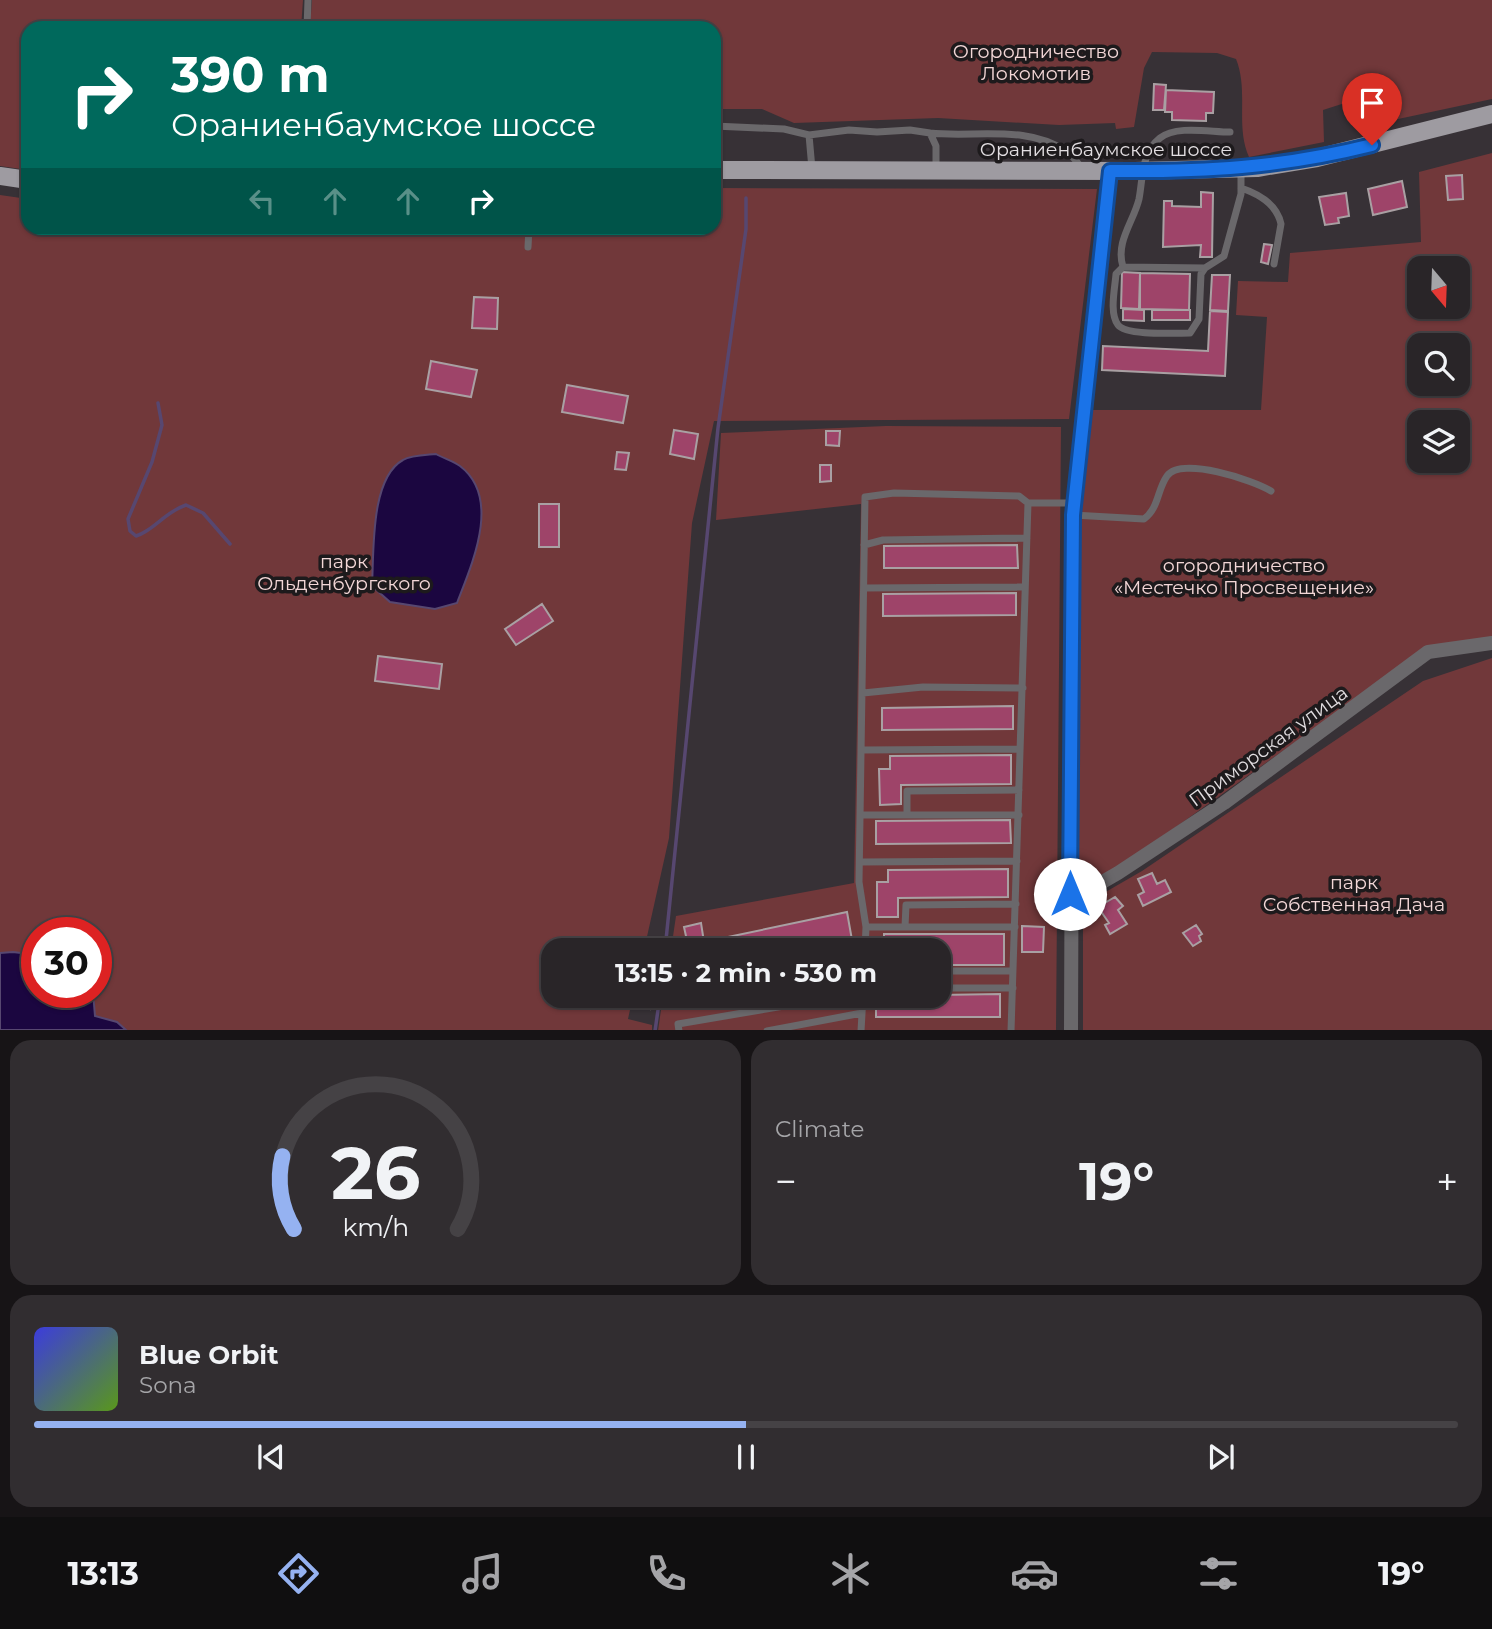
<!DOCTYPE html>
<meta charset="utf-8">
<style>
body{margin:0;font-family:Montserrat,sans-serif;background:#312d30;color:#f1f3f6;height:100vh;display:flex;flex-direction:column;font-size:26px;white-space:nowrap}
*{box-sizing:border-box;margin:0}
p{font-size:23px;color:#a5a5a8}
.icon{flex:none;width:38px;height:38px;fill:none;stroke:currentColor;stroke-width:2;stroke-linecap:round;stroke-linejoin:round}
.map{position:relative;height:1030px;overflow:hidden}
.drawer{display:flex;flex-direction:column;gap:10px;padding:10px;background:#171416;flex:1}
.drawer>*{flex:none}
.guide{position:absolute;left:21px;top:21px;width:700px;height:214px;border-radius:21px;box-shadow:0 2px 5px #0004,0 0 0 2px #454245;background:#00695c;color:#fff;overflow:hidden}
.needle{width:46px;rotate:161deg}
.controls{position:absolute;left:1407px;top:256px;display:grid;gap:14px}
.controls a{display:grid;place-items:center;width:63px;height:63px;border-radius:14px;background:#292528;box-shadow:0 2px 5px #0004,0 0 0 2px #454245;font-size:35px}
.speed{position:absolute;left:21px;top:917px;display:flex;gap:14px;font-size:35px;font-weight:700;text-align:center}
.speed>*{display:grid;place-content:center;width:91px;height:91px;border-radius:50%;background:#292528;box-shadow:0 2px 5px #0004,0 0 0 2px #454245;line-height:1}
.speed .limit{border:10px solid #d22;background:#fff;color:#111}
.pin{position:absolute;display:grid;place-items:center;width:60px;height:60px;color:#fff;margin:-72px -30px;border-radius:50% 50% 50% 0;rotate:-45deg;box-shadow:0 0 7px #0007}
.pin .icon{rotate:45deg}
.me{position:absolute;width:77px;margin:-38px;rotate:0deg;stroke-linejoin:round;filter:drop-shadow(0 0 5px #0008)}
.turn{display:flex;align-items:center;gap:24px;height:147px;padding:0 35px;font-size:32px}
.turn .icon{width:91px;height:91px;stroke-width:2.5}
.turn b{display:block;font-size:49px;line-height:60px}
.lanes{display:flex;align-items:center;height:66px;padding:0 35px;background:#0003;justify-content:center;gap:35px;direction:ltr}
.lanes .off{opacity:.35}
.big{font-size:52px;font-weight:700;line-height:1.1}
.drawer .card{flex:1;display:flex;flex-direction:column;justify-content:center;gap:10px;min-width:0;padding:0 24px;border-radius:21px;background:#312d30}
.drawer .dial{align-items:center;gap:0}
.dial svg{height:182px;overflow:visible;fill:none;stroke:#454245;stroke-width:7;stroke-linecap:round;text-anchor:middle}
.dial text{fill:#f1f3f6;stroke:none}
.song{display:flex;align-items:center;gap:21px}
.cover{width:84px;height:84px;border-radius:10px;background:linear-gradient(135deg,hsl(240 70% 55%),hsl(90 70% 35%))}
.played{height:7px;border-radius:4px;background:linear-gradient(90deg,#95b2f1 50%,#454245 50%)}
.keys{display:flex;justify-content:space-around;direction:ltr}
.heat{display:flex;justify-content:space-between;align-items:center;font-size:38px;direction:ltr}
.drawer .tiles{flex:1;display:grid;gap:10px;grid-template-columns:1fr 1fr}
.card:last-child{grid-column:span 2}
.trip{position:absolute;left:541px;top:938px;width:410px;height:70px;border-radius:21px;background:#292528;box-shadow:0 2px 5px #0004,0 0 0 2px #454245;font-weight:700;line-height:70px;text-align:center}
.tabs{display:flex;height:112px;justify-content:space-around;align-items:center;background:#100f10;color:#a5a5a8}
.tabs .icon{width:49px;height:49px}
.tabs .selected{color:#95b2f1}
.tabs b{font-size:32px;color:#f1f3f6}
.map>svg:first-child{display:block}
</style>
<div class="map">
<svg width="1492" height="1031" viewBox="0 0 1492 1031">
<rect width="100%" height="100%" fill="#373136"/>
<path fill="#71383a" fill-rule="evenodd" d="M0 0H303L301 28H28V170L0 166Z
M312 0H1492V99L1370 125 1348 102 1323 110 1324 142 1249 157C1235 126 1249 91 1236 59L1217 53 1152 52 1144 68 1134 127 1116 129 1115 123 1059 125 938 118 794 123 762 109H714V28H310Z
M1492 153V638L1430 646 1117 869 1092 883 1082 881 1075 862 1080 506 1089 410H1261L1267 317 1236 315 1238 281 1288 282 1290 253 1421 242 1419 172ZM1419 268H1458V306H1419ZM1419 345H1458V383H1419ZM1419 422H1458V460H1419Z
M714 188 1097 189 1069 419 714 421 692 523 669 838 644 950H553V996H633L628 1019 652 1025V1030H126L117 1022 95 1016 93 992H96V933H37V955L0 953V195L28 199V228H714Z
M886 426 1061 427 1056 1030 658 1031 663 996H938V950H671L676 916 854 883 861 504 716 520 721 433Z
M1492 658V1030H1083V905L1142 871 1423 681Z"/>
<path fill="#1b0640" stroke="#574770" stroke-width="2" d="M436 454C443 458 453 461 460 466 502 498 472 564 457 603L435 609 390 602 372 586C374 553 370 478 403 460 411 455 426 455 436 454Z
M13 952 37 955V992H93L95 1016 117 1022 126 1030H0V953Z"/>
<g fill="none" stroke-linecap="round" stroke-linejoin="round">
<path stroke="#574770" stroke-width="3.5" d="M158 403 162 425 152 462 128 519 130 531 136 536C155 530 163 513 186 505L203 513 230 544
M665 950 718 428 746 229V198
M655 1031 660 996"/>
</g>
<path fill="#9e4469" stroke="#a9a0a3" stroke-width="2" d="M1154 84 1166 85 1164 110H1153Z
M1166 90 1214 92 1213 113H1206V121L1172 120V112H1165Z
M1462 175 1463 199 1448 200 1446 176Z
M1402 181 1407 207 1373 215 1368 189Z
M1201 192 1213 193 1212 257H1200L1201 245 1163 247 1164 201H1172V206L1201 207Z
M1346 193 1349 216 1338 218 1339 223 1325 225 1319 197Z
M1264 244 1272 245 1268 264 1261 262Z
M1122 272 1140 273 1139 309 1121 308Z
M1140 273 1190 274 1189 310 1140 309Z
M1212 275H1230L1228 311 1210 310Z
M474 297 498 298 497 329 472 328Z
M1123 309 1144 310V321L1123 320Z
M1152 310H1190V320H1152Z
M1210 311 1228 312 1225 376 1102 370 1103 346 1208 351Z
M431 361 477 370 471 397 426 389Z
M567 385 628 396 623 423 562 412Z
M674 430 698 434 694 459 670 454Z
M826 431H840L839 446 826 445Z
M617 452 629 453 626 470 615 469Z
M820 465H831V481L820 482Z
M539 504H559V547H539Z
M1017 545 1018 568H884V546Z
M1016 593V615L883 616V594Z
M542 604 553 621 516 645 505 629Z
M378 656 442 664 439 689 375 681Z
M1013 706V729L882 730V708Z
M1011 755V784L901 785V804L880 805 879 769H890V756Z
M1010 820 1011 843 876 844V821Z
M1008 869V897L898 898V917H877V882H888V870Z
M1152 873 1157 884 1165 880 1171 892 1143 906 1138 895 1144 892 1138 879Z
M1115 897 1123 906 1118 910 1127 924 1110 934 1105 925 1109 923 1098 907Z
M847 912 852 940 804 950H689L684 927 701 923 704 942Z
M1196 925 1202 934 1199 936 1201 941 1193 946 1183 933Z
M1022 926 1044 927 1043 952H1022Z
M884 934H1004V965H938V950H884Z
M1000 994V1017H876V996Z
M641 996H653L650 1009 639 1007Z"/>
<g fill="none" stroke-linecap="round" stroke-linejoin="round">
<path stroke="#6a686b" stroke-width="7" d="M307 28 308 0
M714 126 784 129 809 135 849 130 877 132 910 130 930 133 936 146V170
M930 133C973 138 1029 124 1067 152 1073 155 1077 163 1082 168
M809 135 812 169
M1241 188C1259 194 1277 205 1281 224L1274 264
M528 247 529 228
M1123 267 1116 274C1115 288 1109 313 1118 325 1126 336 1175 333 1190 333L1199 319 1201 274 1205 268 1224 256 1241 194V169
M1205 268 1123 267C1115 242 1134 221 1139 199 1143 178 1141 153 1160 138 1176 125 1210 132 1230 132
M1073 515 1144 519C1159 508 1157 490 1167 476 1181 456 1253 480 1271 491
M864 545 883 540 1027 538
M864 588 1025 587
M863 693 923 687 1023 688
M862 750 1020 749
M861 815H1019
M907 815V791L1019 790
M860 862 1017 861
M866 927H1015
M905 927 906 905 1016 904
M865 950 866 927 859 882 865 497 894 493 1019 496 1028 503
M938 971H1013
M938 988H1013
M679 1031 678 1024 796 1004
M767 1031 862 1013
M861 1031 863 996
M1011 1031 1028 503H1074"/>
<path stroke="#6a686b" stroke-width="14" d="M1070 894H1079L1092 888 1118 873 1224 803 1428 652 1492 643
M1071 1031 1073 515 1110 171"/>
<path stroke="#9e9ba1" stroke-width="18" d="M714 170 1135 171 1257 168 1317 158 1492 114
M0 176 28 180"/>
</g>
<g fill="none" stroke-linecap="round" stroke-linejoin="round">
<defs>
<path id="route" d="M1070 894 1073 515 1110 171C1204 172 1280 168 1372 145"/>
</defs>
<use href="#route" stroke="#114b97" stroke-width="18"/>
<use href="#route" stroke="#1a73e8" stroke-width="12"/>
</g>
<g text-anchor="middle" stroke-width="7" stroke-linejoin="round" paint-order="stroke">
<g font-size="19" fill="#f3d7d7" stroke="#1d1a1c">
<text x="1036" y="58">Огородничество<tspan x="1036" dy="22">Локомотив</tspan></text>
<text x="344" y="568">парк<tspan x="344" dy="22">Ольденбургского</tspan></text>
<text x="1244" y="572">огородничество<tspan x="1244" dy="22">«Местечко Просвещение»</tspan></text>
<text x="1354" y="889">парк<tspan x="1354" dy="22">Собственная Дача</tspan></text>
</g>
<g font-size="19" fill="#e2dee1" stroke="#1d1a1c">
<text x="1106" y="156">Ораниенбаумское шоссе</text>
<text transform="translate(1268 746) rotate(-36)" y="7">Приморская улица</text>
</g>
</g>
</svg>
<div class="controls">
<a><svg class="needle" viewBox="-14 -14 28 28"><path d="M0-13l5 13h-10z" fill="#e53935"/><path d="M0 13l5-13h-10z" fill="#a5a5a8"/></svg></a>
<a><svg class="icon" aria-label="search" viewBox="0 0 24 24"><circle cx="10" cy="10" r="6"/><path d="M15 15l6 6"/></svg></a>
<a><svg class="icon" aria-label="layers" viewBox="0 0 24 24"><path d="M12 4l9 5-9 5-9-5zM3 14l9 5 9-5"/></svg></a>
</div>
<div class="speed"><div class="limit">30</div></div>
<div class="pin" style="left:1372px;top:145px;background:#d93025"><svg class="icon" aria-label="arrive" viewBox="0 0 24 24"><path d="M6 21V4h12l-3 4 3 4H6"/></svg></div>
<svg class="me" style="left:1070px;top:894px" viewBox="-20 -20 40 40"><circle r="19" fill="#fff"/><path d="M0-13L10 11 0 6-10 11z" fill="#1a73e8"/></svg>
<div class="trip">13:15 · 2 min · 530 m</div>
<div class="guide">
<div class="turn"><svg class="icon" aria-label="right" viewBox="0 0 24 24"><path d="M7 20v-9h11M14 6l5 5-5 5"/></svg><div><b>390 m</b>Ораниенбаумское шоссе</div></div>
<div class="lanes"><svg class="icon off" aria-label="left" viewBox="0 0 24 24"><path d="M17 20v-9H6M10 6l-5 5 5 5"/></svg><svg class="icon off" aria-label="ahead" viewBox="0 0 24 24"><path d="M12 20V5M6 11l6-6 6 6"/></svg><svg class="icon off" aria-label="ahead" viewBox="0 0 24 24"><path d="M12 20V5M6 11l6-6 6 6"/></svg><svg class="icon" aria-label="right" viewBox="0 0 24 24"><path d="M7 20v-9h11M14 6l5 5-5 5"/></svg></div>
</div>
</div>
<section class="drawer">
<div class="tiles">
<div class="card dial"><svg viewBox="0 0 100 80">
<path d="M14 69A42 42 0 1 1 86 69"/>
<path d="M14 69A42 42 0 0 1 9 37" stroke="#95b2f1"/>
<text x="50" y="56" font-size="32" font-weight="700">26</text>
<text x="50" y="72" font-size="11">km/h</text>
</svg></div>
<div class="card"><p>Climate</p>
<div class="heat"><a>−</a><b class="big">19°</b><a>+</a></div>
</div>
<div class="card">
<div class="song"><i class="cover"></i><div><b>Blue Orbit</b><p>Sona</p></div></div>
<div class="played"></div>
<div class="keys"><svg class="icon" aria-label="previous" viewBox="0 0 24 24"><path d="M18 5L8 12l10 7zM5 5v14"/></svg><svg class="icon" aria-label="pause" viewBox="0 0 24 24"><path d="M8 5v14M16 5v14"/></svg><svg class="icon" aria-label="next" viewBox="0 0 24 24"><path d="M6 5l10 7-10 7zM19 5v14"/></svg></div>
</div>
</div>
</section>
<nav class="tabs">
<b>13:13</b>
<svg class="icon selected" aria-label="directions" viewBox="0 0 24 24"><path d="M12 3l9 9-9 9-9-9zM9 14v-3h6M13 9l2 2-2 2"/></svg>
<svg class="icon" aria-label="music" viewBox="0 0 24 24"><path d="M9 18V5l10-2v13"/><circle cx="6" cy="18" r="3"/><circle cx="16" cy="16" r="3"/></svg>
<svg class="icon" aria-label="phone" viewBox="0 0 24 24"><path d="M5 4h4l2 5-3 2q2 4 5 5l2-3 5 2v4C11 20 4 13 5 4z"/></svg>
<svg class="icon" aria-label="climate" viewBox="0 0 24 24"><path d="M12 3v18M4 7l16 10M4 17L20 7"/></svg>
<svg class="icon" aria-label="car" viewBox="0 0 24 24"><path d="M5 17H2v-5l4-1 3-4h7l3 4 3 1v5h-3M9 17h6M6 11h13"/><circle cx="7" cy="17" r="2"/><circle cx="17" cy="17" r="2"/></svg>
<svg class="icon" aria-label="filters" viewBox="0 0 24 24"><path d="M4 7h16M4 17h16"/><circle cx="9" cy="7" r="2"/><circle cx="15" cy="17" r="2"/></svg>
<b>19°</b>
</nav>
